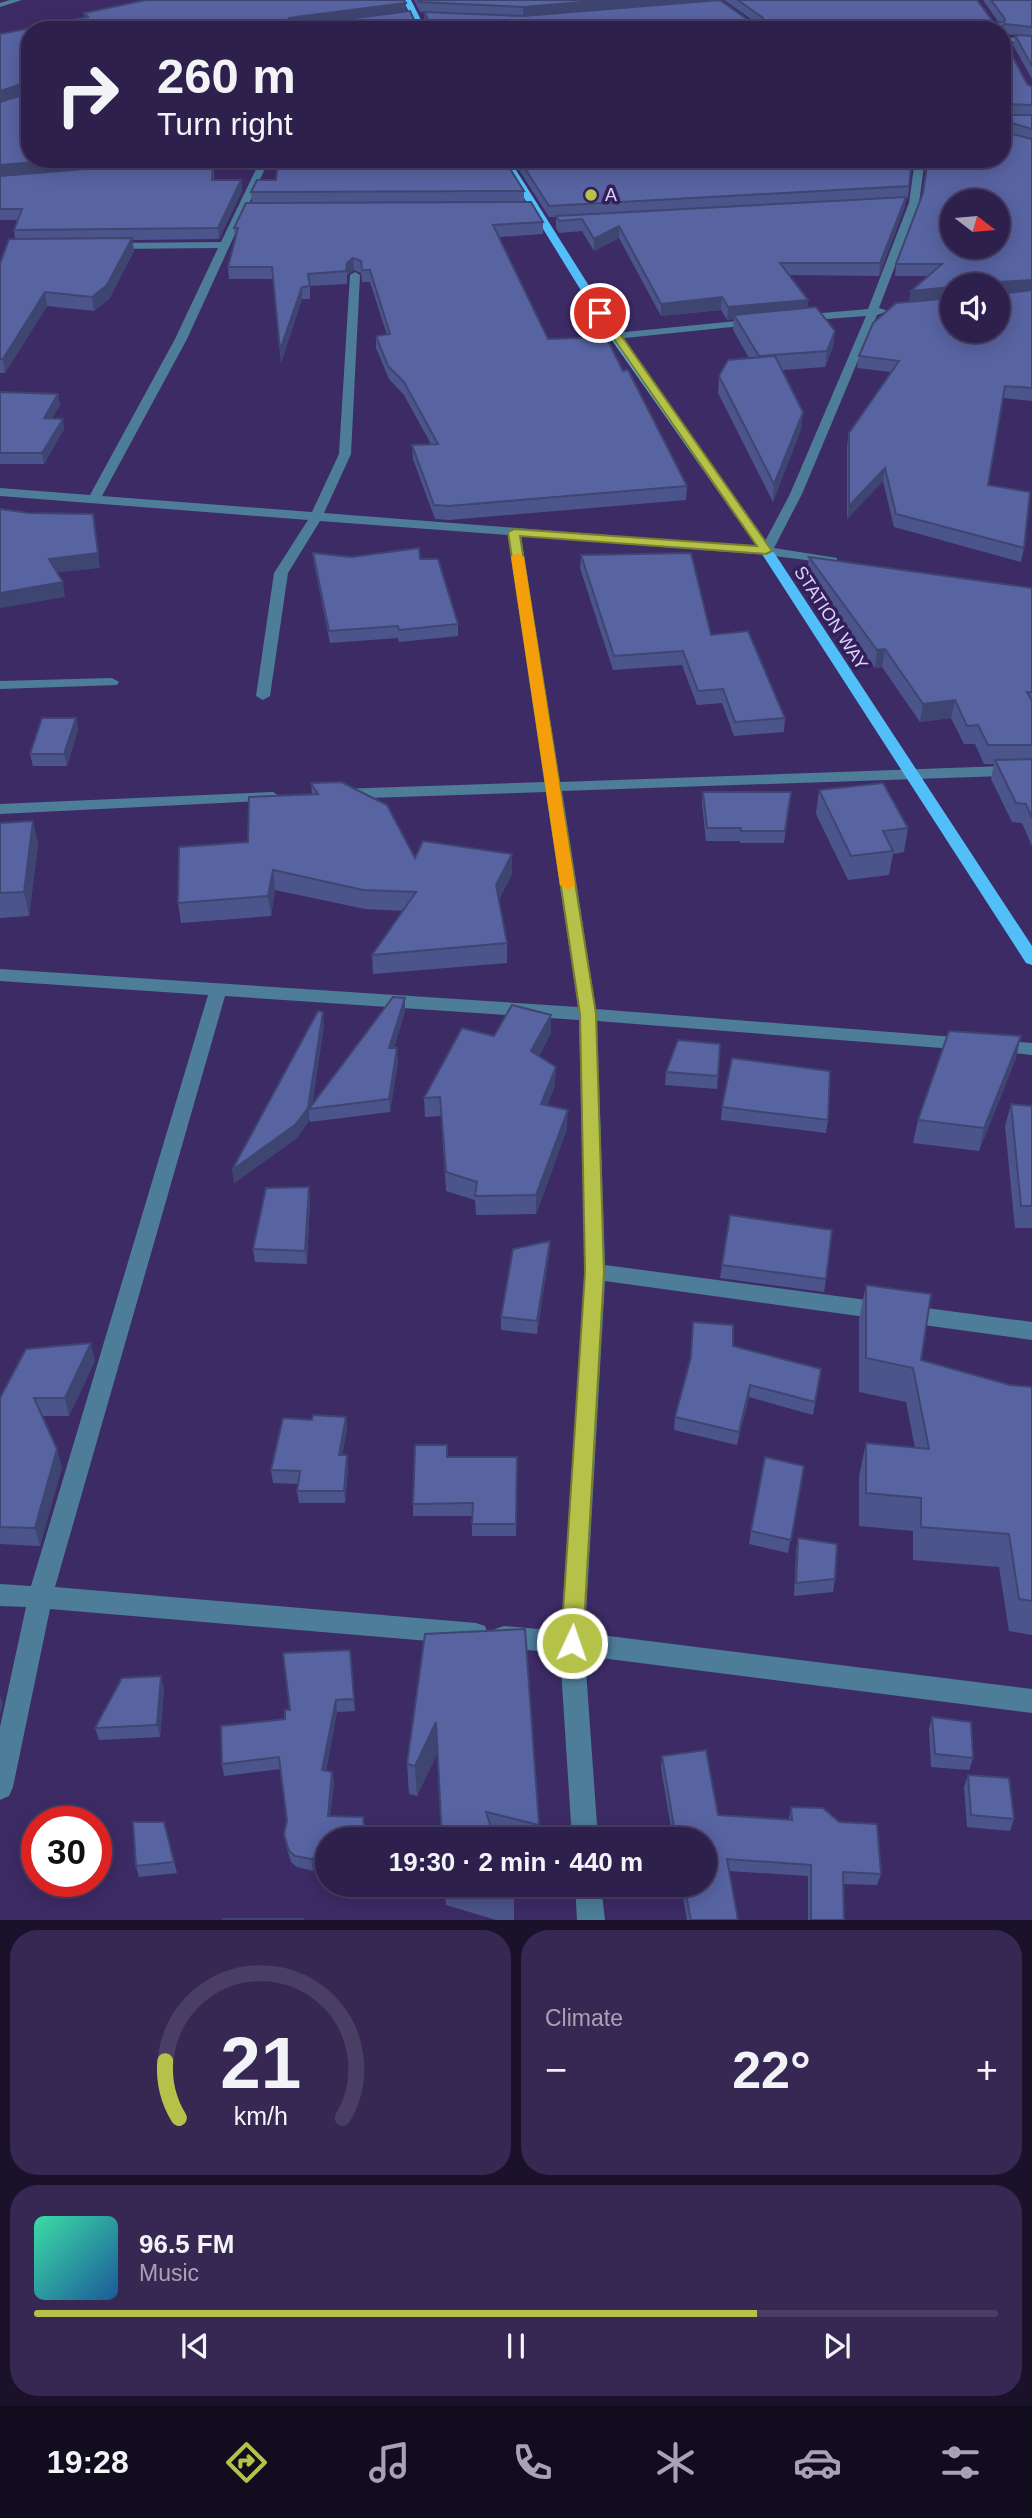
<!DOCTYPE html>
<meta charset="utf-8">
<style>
body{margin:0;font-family:Helvetica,sans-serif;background:#362853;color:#f1f3f6;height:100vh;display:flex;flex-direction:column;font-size:26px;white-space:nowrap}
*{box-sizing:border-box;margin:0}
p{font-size:23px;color:#a7a3b5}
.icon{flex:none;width:38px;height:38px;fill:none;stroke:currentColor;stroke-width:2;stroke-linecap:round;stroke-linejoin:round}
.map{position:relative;height:1920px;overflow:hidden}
.drawer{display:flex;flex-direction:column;gap:10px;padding:10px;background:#19122a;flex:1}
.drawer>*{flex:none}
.hud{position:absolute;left:21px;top:21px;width:990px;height:147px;border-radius:28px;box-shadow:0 4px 18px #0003,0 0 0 2px #493e64;background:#2e204c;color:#f1f3f6;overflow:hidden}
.needle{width:46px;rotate:106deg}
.buttons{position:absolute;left:940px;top:189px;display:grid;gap:14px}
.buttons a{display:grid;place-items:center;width:70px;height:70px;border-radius:50%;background:#2e204c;box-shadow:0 4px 18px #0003,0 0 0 2px #493e64;font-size:35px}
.speed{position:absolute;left:21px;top:1806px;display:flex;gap:14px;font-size:35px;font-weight:700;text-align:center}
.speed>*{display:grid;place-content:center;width:91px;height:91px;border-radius:50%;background:#2e204c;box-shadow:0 4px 18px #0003,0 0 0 2px #493e64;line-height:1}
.speed .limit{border:10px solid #d22;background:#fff;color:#111}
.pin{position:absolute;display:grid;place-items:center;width:60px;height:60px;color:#fff;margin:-30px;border:4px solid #fff;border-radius:50%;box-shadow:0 2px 7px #0007}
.me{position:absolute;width:77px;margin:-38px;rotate:3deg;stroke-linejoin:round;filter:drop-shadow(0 0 5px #0008)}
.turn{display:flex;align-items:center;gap:24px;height:147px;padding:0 21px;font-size:32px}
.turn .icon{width:91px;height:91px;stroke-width:2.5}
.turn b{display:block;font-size:49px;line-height:60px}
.big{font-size:52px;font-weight:600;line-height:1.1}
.drawer .card{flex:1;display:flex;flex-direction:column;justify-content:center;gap:10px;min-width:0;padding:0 24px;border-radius:28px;background:#362853}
.drawer .dial{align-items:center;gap:0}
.dial svg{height:182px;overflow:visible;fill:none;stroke:#493e64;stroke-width:7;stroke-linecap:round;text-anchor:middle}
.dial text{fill:#f1f3f6;stroke:none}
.song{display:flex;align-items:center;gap:21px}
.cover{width:84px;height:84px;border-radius:10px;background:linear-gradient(135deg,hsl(160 70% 55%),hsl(210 70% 35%))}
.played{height:7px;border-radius:4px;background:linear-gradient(90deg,#b5c249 75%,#493e64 75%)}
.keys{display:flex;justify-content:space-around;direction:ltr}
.heat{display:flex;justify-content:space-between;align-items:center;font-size:38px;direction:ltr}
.drawer .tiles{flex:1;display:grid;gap:10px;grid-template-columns:1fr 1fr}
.card:last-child{grid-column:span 2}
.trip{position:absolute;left:315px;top:1827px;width:402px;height:70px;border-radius:35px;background:#2e204c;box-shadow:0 4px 18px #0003,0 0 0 2px #493e64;font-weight:600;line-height:70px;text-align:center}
.tab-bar{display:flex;height:112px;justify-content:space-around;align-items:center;background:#120d1e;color:#a7a3b5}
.tab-bar .icon{width:49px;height:49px}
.tab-bar .selected{color:#b5c249}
.tab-bar b{font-size:32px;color:#f1f3f6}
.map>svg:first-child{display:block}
</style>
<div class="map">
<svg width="1032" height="1920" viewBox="0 0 1032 1920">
<rect width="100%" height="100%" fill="#3d2b66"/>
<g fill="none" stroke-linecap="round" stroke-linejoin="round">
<path fill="#4d7d99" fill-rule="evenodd" d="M10 0H22L0 7V3Z
M1003 37 1032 39V43L1004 41Z
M235 159H274L268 162 187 339 102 496 312 512 339 454 350 275 355 272 360 275 351 454 324 513 762 547 790 494 866 316 799 321 794 318 799 315 868 309 909 203 915 159H925L919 203 879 308 888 311 877 315 802 494 774 548 837 558V564L766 555 521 536 560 782 1032 765V775L562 791 596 1009 967 1038 973 1040 976 1044 973 1048 967 1050 597 1021 605 1265 1032 1322V1340L605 1281 585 1633 1032 1689V1713L585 1656 598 1839H572L560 1653 504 1648 495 1645 492 1637 495 1629 504 1626 561 1631 585 1272 579 1020 225 996 55 1587 476 1623 485 1626 488 1634 485 1642 476 1645 50 1609 13 1787 9 1796 0 1800V1727L26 1607 0 1606V1584L31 1586 208 995 0 981V969L578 1007 546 792 339 799 331 794 339 789 545 782 508 535 320 521 288 573 270 696 263 700 256 696 274 573 308 520 0 496V488L90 495 175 339 218 248 111 249 106 246 111 243 221 242 259 163 189 169 184 166 189 163Z
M757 319 761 320V324L615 339 609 336 615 333Z
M112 678 119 682 117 685 0 689V681Z
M273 792 281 797 279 800 0 814V804Z
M995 1040 1032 1043V1055L988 1050 986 1046 988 1042Z
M575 1885H601L605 1920H577Z"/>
<path fill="#53bff9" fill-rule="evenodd" d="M403 0H411L426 30H418Z
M500 159H509L620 335 773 551 1032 946V965L1026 963 760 551 609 336Z"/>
</g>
<path fill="#4c558b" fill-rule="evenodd" d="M146 0H404L406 3V12L410 11 415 22 425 23 424 12H420L414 0H709V1L631 7 720 0 751 22H755L724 0H977L994 23H999L983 0H1032V79L1013 45 1015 35H1017L1003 34V30H30V159H201L0 176V102L29 93 0 102V34L84 17V13Z
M1003 38 1027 84 1032 87V401L1003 398 988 485 1024 548 1021 562 894 527 883 481 847 519V446L849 433 891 372 857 368 859 356 909 302 911 291 928 276H895L896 264ZM952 285 998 331H952Z
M512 159H912L908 198H906L904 209 879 276 789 275 808 300 807 308 835 331 833 347 825 367 782 370 803 412 801 429 773 502 718 393 719 376 749 358 733 330 734 319 727 320 721 310 661 316 619 238 594 251 582 231 559 233 556 228V217H549Z
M214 169V180H241L242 191 219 239 132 240 134 251 109 299 94 311 47 306 5 373H0V264L15 239 14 230 17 220H0V176Z
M276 180 524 191V202L543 222V234L499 237 548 339 623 371 687 486 686 500 449 520 435 519 413 459 412 445 431 444 404 395 389 379 376 348V336L387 335 370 282H362L361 273 354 270 347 275V284L310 286V299H302L281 363 273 279H229L228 267 235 240 234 228 252 203 251 192Z
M0 392 58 394 60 405 52 418 64 429 44 464H0Z
M313 553 351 557 420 559 458 624V636L399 642 398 638 330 643 314 564Z
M581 555 711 635 785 718 784 732 734 736 722 703 697 705 682 665 613 670 580 568Z
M809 557 1032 588V846L1022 823 1012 822 991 779 994 764H984L975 744H964L951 718 920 722 882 667 875 668 807 575Z
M76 718 78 730 67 766H33L30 754Z
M311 783 415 858 512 854V874L499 899 507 943V963L373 974 372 955 403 911 365 909 275 890 271 916 181 923 178 903 248 842 312 794Z
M819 790 908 828 904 852 893 854 889 875 848 880 816 814Z
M703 792H791L784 843H740V841H706L702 804Z
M33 821 38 845 29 916 0 918V823Z
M405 998V1011L394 1048 398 1061 390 1112 310 1122V1118L309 1121 297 1138 234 1183 324 1025 312 1105Z
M551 1015V1033L539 1056 555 1085 547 1106 567 1129 536 1214 476 1215 475 1200 446 1191 441 1116 425 1117 424 1098 494 1036Z
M720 1044 717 1089 665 1085 666 1072Z
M1016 1058 979 1151 913 1143 918 1120Z
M1011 1104 1032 1106V1228H1015L1005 1126Z
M722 1107 828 1120 826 1133 721 1120Z
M310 1200 307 1264 255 1262 253 1249Z
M550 1241 549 1254 537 1334 501 1330V1317Z
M722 1265 826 1279 824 1292 720 1278Z
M866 1285 921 1360 1010 1385 1032 1387V1635L1009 1631 999 1567 913 1560V1531L859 1526V1476L866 1443 915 1448 906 1402 859 1392V1319Z
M693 1322 733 1346 821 1369 813 1415 749 1397 737 1445 674 1430 675 1417 690 1360Z
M95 1361 69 1416H42L62 1467 40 1546 0 1544V1398Z
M346 1417 347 1429 342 1455H347L348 1468 345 1503H299L297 1491 298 1484 273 1483 271 1470 312 1420Z
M447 1445 448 1457H517L516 1536H472V1516H413V1504Z
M804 1466 788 1553 749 1544 751 1531Z
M798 1538 835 1579 833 1592 794 1596 796 1551Z
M425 1634 539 1825V1839H442L438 1752 417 1796 409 1794 407 1764Z
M350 1650 355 1711 337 1712 326 1771 332 1772 334 1784 327 1839 313 1871 297 1867 291 1862 286 1846 284 1834 287 1821 281 1769 224 1776 222 1764 285 1719 290 1710Z
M164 1689 160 1737 99 1740 95 1728Z
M932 1717 973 1758 969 1770 931 1767 929 1729Z
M662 1756 718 1815 789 1819 791 1807 881 1874 877 1885 843 1884 844 1920H808V1876L729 1871 738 1920H687L681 1885H705V1839H673L661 1768Z
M968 1775 1014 1819 1010 1831 967 1827 964 1787Z
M164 1822 177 1873 139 1877 136 1866Z
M444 1885H510L514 1896V1920H496L446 1905Z"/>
<path fill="#3e4571" d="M606 0H709V1L523 16V7Z
M406 3V12L290 27 287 21 289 18Z
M28 82 29 92 0 102V91Z
M71 159H201L0 176V165Z
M241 180 242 191 219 239 218 228Z
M906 197 904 209 879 276 880 263Z
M619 226V238L594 251V239Z
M132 238 134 251 109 299 94 311 92 297Z
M353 258 354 270 347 275V284V263Z
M1032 280V291L998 295 997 285 1000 282Z
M302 287V299L281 363 280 350Z
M952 287V298L909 303 911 291Z
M45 292 47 306 5 373 3 359Z
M722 297 721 310 661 316V304Z
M808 300 807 312 734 315V319L727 320 728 307Z
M835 331 833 347 825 367 827 351Z
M58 394 60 405 45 429 44 418Z
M803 412 801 429 773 502 774 484Z
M63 419 64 429 44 464 42 453Z
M885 468 883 481 847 519 849 506Z
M93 514 100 568 52 573 49 559Z
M63 582 65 597 0 608V593Z
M885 649 882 667 875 668 877 650Z
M955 700 951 718 920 722 923 704Z
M76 718 78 730 67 766 64 754Z
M33 821 38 845 29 916 24 892Z
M512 854V874L497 904 496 885Z
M273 870 275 890 271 916 268 896Z
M405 998V1011L390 1061 389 1048Z
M323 1012 324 1025 311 1108 309 1109V1121L297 1138 234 1183 232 1170Z
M551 1015V1033L531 1070V1051Z
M1021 1036 1016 1058 979 1151 984 1128Z
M397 1048 398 1061 390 1112 389 1099Z
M556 1067 555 1085 541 1123V1104Z
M568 1110 567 1129 536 1214V1195Z
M309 1187 310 1200 307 1264 305 1251Z
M550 1241 549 1254 537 1334V1321Z
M91 1343 95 1361 69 1416 65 1398Z
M750 1385 749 1397 737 1445 739 1432Z
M346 1417 347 1429 340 1467 339 1455Z
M57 1449 62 1467 40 1546 35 1528Z
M347 1455 348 1468 345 1503 344 1491Z
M161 1676 164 1689 160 1737 157 1725Z
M0 1696 3 1703 0 1715Z
M336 1700 337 1712 324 1782 322 1770Z
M436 1722 438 1752 417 1796 415 1766Z
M332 1772 334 1784 329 1828 328 1816Z
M327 1853V1865L313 1871 311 1859Z"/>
<path fill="#5863a2" stroke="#3e4571" stroke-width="2" fill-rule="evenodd" d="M146 0H404L406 3 289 18 287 21 289 23H316L410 11 415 22 426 23 428 19 424 12 523 16 720 0 751 22H764L763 18 738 0H977L994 23 1004 22 1005 19 991 0H1032V27L1005 24 1002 26V30H30V84L28 82 0 91V34L88 17 84 13Z
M418 0H606L523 7 419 2Z
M1015 35 1032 36V66Z
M1003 38 1027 84 1032 87V105L1005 104 1003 106Z
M30 90V159H71L0 165V102L29 93Z
M1003 109 1005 115H1032V129L1005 121 1003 123Z
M1003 126 1004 132 1032 139V280L1000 282 997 285H952V287L911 291 942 264H896L923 193 928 159H1003ZM952 201H998V247H952Z
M204 159H213L212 180H241L218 228 14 230 22 209H0V176Z
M278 159H504L524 191 251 192 257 180H276Z
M519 159H912L909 186 549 206Z
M906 197 880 263H780L808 300 728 307 722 297 661 304 619 226 594 239 582 219 559 221 556 216Z
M531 202 543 222 493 225 548 339 606 337 623 371 628 370 687 486 449 506 434 505 412 445 438 444 404 382 388 366 376 336 390 334 370 270H362L361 261 353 258 347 263 346 271 308 274 310 286 302 287 280 350 272 267H228L238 228H234L246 203Z
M132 238 107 285 92 297 45 292 3 359H0V264L9 239Z
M998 285 1000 294 1032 290V388L1005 386 988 485 1030 492 1024 548 896 514 885 468 849 506V433L899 361 859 356 873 323 896 303 952 298V331H998Z
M816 307 835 331 827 351 759 356 734 315Z
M775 356 803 412 774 484 719 376 728 360Z
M0 392 58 394 44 418 63 419 42 453H0Z
M0 509 29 513 93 514 98 553 49 559 63 582 0 593Z
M419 548 420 559H438L458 624 399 630 398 626 329 631 313 553 351 557Z
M691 553 711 635 748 631 785 718 735 722 723 689 698 691 683 651 614 656 581 555Z
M809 557 1032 588V692H1027L1032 701V745H988L978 725 967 726 955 700 923 704 885 649 877 650Z
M42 718H76L64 754H30Z
M1032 759V818L1026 804 1016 803 995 760Z
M341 782 387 805 415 858 423 841 512 854 496 885 507 943 372 955 416 892 363 890 273 870 268 896 178 903 179 847 248 842 249 797 318 794 311 783Z
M883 783 908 828 883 831 893 851 851 856 819 790Z
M703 792H791L785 831H741V828H707Z
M33 821 24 892 0 893V823Z
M393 997 405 998 389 1048H397L389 1099 309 1109Z
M512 1005 551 1015 531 1051 556 1067 541 1104 568 1110 536 1195 475 1196 477 1182 446 1172 440 1097 424 1098 462 1028 494 1036Z
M318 1011 323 1012 308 1108 295 1125 232 1170Z
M949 1031 1021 1036 984 1128 918 1120Z
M678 1040 720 1044 718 1076 666 1072Z
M732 1058 830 1071 828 1120 722 1107Z
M1011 1104 1032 1106V1206H1021Z
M309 1187 305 1251 253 1249 266 1188Z
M730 1215 832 1230 826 1279 722 1265Z
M550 1241 537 1321 501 1317 513 1249Z
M866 1285 931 1294 921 1360 1010 1385 1032 1387V1601L1019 1599 1009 1534 921 1527V1498L866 1493V1443L929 1449 913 1368 866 1358Z
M693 1322 733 1325V1346L821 1369 815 1402 750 1385 739 1432 675 1417 691 1357Z
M91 1343 65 1398H34L57 1449 35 1528 0 1527V1398L26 1349Z
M313 1415 346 1417 339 1455H347L344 1491H297L300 1471 271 1470 283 1418 312 1420Z
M415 1445H447V1457H517L516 1524H472L473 1503 413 1504Z
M765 1457 804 1466 791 1540 751 1531Z
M798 1538 837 1544 835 1579 796 1583Z
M525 1629 539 1825 486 1812 495 1839H442L436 1722 415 1766 407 1764 425 1634Z
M350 1650 354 1699 336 1700 322 1770 332 1772 328 1816 363 1817 365 1839H327V1853L311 1859 295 1856 289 1851 284 1834 287 1821 279 1757 222 1764 221 1726 285 1719V1710H290L283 1653Z
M161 1676 157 1725 95 1728 122 1678Z
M932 1717 971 1722 973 1758 935 1754Z
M706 1750 718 1815 792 1820 791 1807 823 1808 839 1822 877 1824 881 1874 843 1872 844 1920H811V1865L727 1859 738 1920H691L684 1885H705V1839H676L662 1756Z
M968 1775 1009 1778 1014 1819 971 1815Z
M133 1822H164L174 1862 136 1866Z
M476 1885H510L514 1896Z
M222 1919H303V1920Z"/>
<path fill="#b5c249" stroke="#767e2f" stroke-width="2" d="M600 310 604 311 772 551 766 554 520 536 596 1014 604 1272 583 1643 580 1650 572 1653 564 1650 561 1643 585 1272 580 1014 508 532 514 529 757 546 596 313Z"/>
<path fill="#f59e0b" d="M518 553 524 557 575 885 568 890 560 885 511 557Z"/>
<circle fill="#b5c249" stroke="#33205a" stroke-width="2.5" cx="591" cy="195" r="7"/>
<g text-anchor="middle" stroke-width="7" stroke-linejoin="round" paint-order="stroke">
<g font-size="18" fill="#dbd4f8" stroke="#33205a" text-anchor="start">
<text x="605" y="201">A</text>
</g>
<g font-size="18" fill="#dbd4f8" stroke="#33205a">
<text transform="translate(831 618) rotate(57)" y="6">STATION WAY</text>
</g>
</g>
</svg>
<div class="buttons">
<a><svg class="needle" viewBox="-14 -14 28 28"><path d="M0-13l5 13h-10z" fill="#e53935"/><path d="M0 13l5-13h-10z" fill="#a7a3b5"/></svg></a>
<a><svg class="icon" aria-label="sound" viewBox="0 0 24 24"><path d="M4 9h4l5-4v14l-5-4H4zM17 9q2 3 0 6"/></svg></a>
</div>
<div class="speed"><div class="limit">30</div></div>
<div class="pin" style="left:600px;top:313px;background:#d93025"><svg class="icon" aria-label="arrive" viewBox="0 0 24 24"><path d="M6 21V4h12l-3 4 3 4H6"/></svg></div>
<svg class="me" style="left:572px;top:1643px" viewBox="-20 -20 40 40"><circle r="17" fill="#b5c249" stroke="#fff" stroke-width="3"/><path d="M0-11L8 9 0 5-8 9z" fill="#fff"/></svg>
<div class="trip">19:30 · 2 min · 440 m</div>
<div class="hud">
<div class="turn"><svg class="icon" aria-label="right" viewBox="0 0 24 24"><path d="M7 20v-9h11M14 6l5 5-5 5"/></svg><div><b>260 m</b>Turn right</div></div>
</div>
</div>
<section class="drawer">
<div class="tiles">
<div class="card dial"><svg viewBox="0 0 100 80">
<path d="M14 69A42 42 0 1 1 86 69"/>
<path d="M14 69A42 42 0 0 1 8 44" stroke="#b5c249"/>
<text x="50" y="56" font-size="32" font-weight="700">21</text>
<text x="50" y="72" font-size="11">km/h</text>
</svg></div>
<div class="card"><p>Climate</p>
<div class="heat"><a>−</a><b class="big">22°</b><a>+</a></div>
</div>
<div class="card">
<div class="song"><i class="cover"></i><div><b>96.5 FM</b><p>Music</p></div></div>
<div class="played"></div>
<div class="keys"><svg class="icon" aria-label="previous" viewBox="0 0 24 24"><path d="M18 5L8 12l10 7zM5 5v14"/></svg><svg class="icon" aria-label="pause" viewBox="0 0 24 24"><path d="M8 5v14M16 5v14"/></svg><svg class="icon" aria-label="next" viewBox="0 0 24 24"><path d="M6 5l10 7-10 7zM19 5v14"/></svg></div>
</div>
</div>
</section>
<nav class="tab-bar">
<b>19:28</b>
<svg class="icon selected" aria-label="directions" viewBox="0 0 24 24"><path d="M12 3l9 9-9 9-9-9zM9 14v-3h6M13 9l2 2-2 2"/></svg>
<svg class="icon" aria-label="music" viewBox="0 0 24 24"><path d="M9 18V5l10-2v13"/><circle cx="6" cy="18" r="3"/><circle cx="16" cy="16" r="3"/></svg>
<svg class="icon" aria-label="phone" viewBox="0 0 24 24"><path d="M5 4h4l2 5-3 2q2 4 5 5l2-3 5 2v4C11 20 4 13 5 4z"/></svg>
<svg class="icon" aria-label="climate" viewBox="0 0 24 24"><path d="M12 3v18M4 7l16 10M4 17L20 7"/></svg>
<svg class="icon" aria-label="car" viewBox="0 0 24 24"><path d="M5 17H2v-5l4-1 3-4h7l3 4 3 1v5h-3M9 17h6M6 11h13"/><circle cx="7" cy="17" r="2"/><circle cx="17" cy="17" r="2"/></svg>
<svg class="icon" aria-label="filters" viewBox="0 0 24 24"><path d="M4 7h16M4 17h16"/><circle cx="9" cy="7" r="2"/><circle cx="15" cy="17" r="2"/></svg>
</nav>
